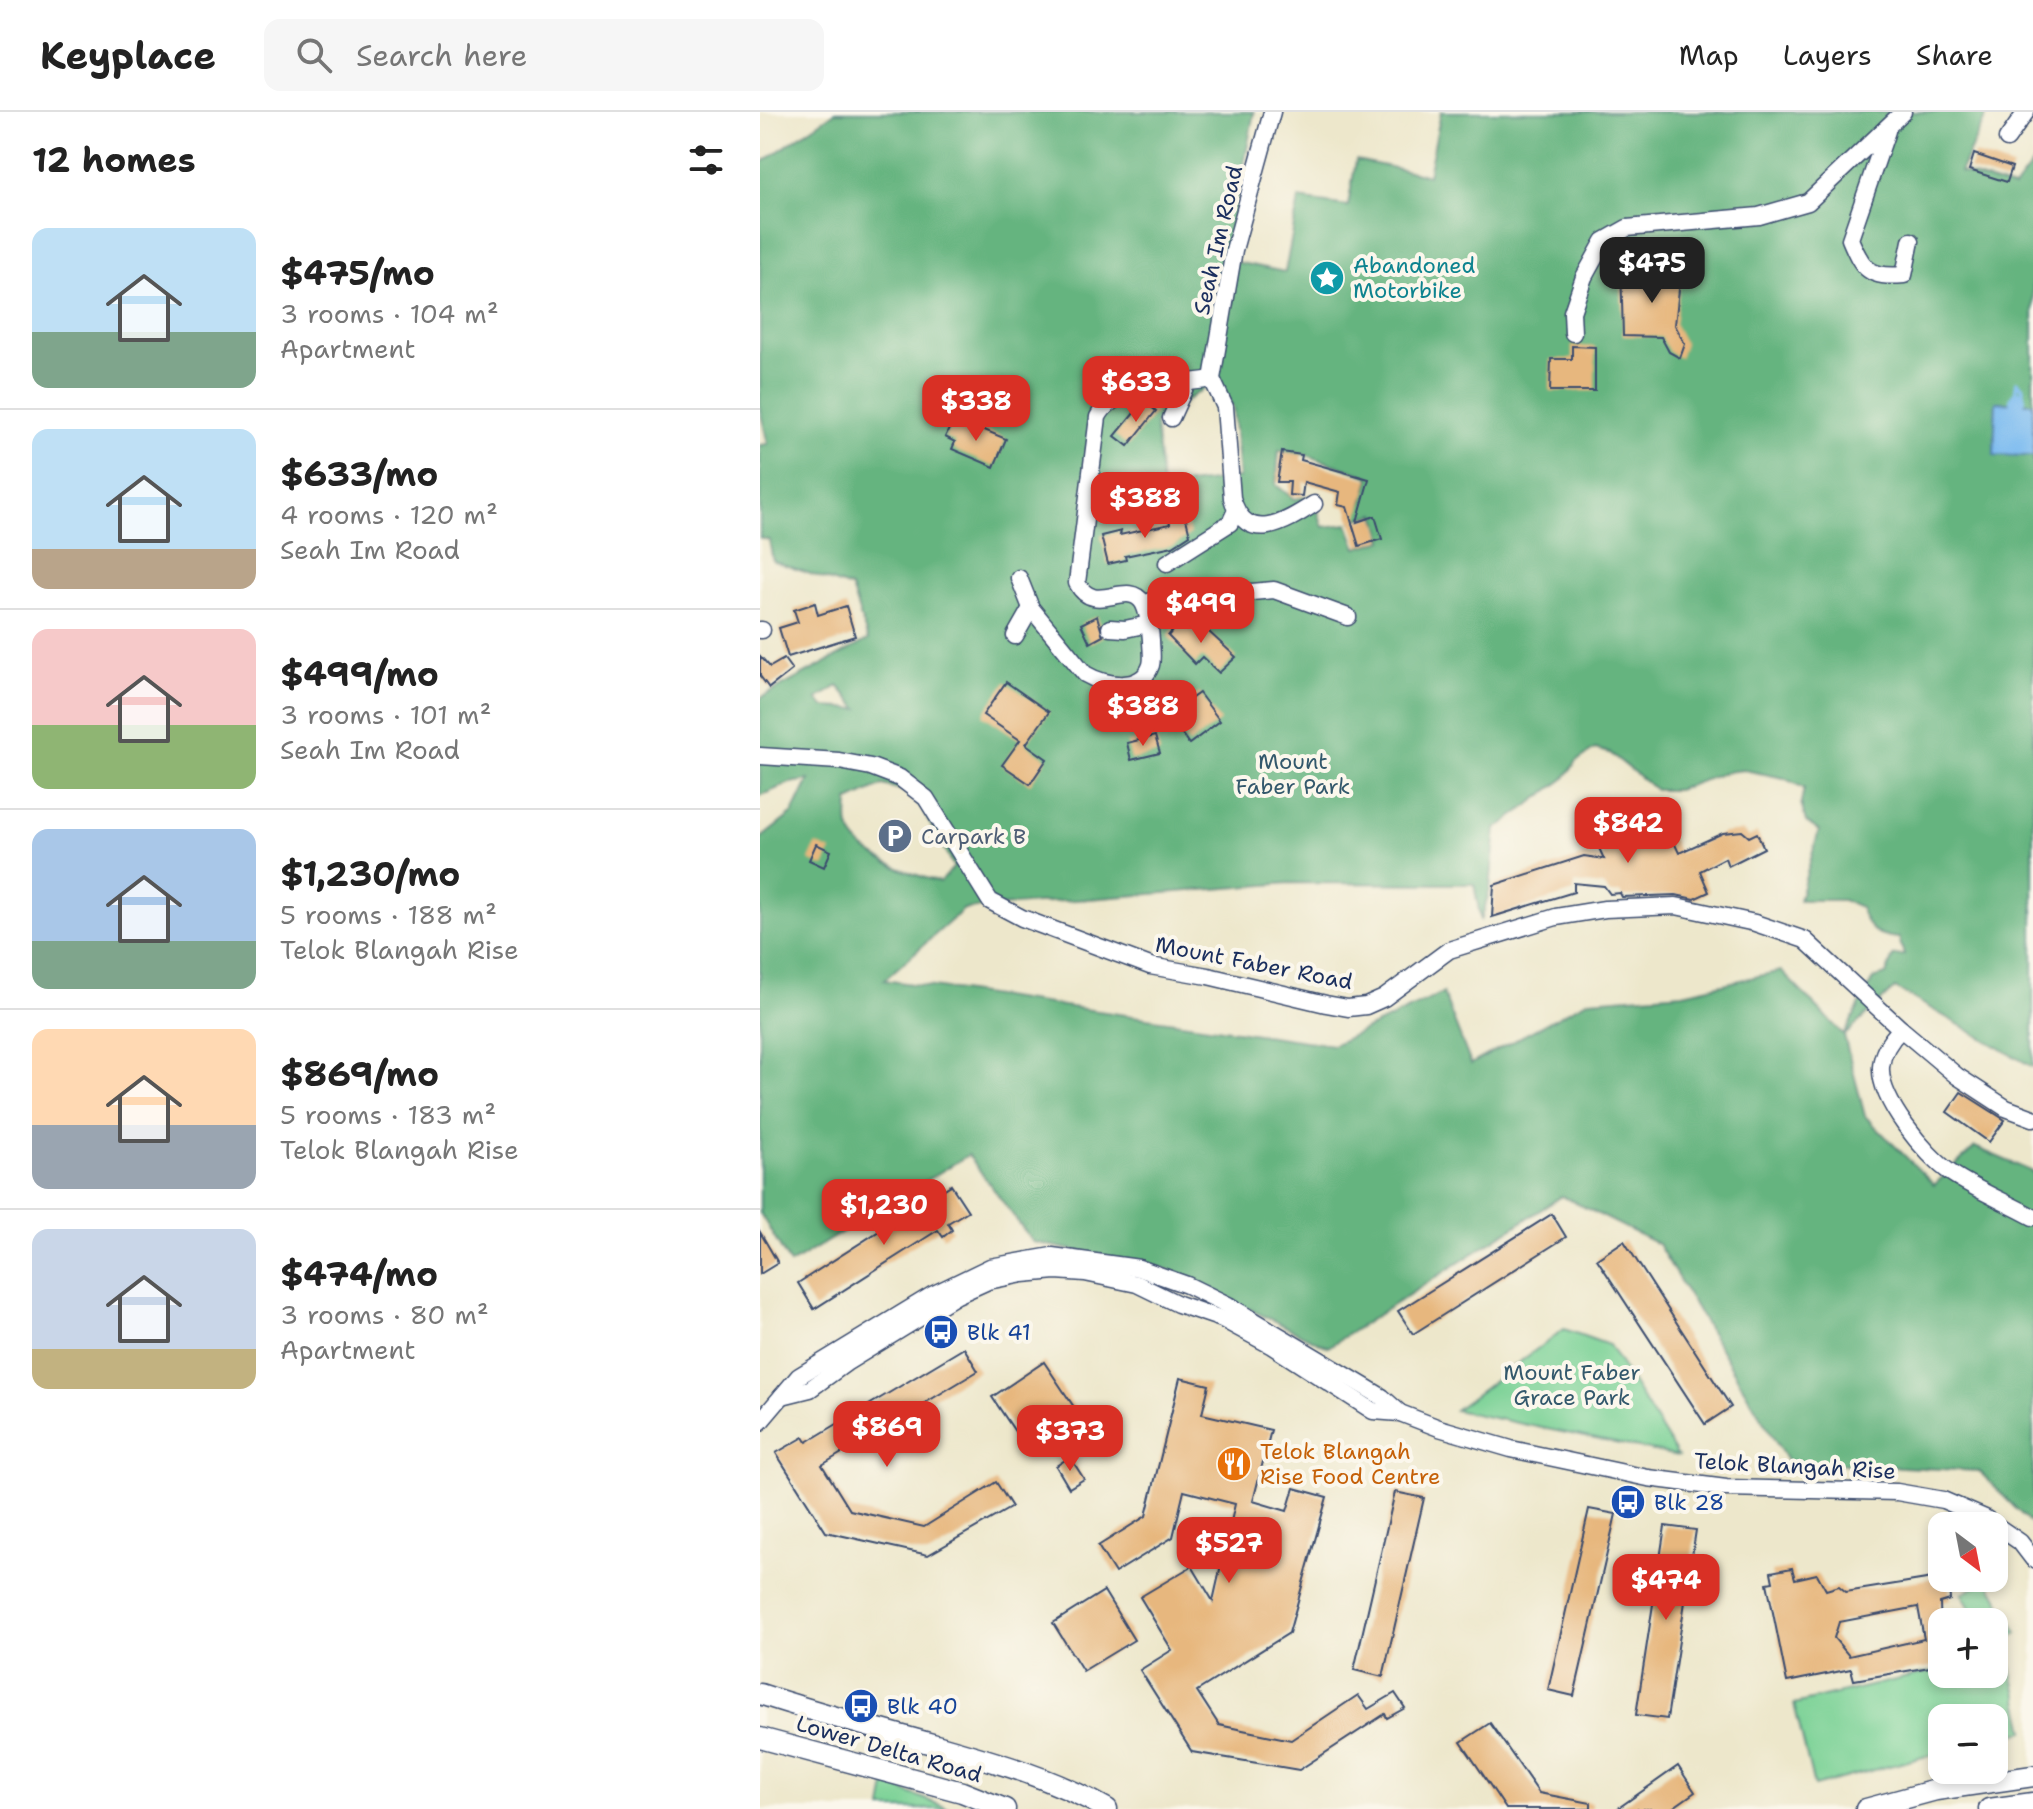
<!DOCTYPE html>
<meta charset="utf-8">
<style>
:root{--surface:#fff;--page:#f6f6f6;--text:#222;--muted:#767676;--line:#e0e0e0;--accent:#d93025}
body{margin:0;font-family:"Shantell Sans",sans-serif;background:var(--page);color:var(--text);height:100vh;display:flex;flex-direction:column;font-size:30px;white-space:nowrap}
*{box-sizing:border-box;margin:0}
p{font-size:26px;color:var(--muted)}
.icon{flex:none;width:44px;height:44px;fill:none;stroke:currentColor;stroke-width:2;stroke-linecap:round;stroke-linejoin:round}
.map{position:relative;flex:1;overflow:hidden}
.drawer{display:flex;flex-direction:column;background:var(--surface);width:760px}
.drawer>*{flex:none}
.needle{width:52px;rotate:148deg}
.controls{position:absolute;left:1168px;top:1400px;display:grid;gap:16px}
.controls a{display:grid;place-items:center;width:80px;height:80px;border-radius:16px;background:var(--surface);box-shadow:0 4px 12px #0003;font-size:40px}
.price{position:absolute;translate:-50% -68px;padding:0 18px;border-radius:16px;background:var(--accent);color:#fff;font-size:26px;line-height:52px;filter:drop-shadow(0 2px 4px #0008)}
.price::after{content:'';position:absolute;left:50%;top:48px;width:24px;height:18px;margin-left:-12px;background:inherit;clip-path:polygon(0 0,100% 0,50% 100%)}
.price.current{background:#222;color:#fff}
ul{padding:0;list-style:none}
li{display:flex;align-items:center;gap:24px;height:200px;padding:0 32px}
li+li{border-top:2px solid var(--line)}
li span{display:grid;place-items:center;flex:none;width:224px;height:160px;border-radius:16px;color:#555}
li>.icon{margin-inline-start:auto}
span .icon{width:96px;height:96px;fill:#fffc;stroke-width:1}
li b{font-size:34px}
h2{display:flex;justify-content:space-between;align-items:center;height:96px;padding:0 32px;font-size:34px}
header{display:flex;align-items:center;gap:48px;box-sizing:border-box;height:112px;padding:0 40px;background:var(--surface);border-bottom:2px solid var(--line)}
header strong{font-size:38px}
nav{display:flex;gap:44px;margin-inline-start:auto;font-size:28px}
.search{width:560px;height:72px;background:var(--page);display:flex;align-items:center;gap:20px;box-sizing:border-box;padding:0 28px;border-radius:16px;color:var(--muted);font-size:30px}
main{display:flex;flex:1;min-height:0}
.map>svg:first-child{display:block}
</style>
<header>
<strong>Keyplace</strong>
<div class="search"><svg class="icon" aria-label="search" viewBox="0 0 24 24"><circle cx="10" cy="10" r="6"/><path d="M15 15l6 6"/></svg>Search here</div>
<nav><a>Map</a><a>Layers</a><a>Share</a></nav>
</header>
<main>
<section class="drawer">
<h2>12 homes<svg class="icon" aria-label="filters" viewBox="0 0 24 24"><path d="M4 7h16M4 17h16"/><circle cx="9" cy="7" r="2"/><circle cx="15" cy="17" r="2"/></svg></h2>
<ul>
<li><span style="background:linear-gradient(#bfe0f5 65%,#7fa58c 0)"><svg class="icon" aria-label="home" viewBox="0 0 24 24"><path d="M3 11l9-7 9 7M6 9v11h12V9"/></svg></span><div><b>$475/mo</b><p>3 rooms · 104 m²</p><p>Apartment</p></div></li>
<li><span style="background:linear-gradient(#bfe0f5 75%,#b9a48a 0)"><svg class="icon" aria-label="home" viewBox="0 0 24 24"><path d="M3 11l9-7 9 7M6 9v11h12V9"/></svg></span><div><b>$633/mo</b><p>4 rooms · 120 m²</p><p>Seah Im Road</p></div></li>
<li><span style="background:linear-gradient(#f6c9c9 60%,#8fb573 0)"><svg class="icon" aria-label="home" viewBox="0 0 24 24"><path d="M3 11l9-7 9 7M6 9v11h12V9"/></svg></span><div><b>$499/mo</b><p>3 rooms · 101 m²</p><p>Seah Im Road</p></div></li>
<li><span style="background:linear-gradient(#a9c7e8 70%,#7fa58c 0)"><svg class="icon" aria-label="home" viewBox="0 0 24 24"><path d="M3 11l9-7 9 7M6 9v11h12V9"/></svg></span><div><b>$1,230/mo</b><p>5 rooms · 188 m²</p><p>Telok Blangah Rise</p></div></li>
<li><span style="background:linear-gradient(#ffd9b3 60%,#9aa5b1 0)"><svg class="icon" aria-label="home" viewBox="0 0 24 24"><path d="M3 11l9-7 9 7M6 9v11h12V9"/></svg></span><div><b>$869/mo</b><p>5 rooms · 183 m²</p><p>Telok Blangah Rise</p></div></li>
<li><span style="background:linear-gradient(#c9d6e8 75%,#c2b280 0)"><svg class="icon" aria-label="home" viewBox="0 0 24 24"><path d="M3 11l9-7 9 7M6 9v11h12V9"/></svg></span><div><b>$474/mo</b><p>3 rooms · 80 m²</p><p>Apartment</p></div></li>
</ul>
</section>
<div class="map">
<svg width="1273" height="1697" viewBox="0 0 1273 1697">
<rect width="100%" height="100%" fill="#fbf7ec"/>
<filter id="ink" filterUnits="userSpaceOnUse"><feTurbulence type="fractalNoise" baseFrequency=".0125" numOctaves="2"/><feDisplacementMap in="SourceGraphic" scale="16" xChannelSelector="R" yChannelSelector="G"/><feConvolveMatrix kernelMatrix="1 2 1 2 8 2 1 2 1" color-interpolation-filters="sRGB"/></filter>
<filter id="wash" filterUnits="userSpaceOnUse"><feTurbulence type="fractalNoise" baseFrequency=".006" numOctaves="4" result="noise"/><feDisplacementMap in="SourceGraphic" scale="32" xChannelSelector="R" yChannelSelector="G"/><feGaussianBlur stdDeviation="1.8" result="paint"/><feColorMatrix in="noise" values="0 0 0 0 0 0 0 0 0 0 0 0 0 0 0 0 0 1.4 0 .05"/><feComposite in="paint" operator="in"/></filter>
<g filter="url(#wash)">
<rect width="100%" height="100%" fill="#ede7cb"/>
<g fill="#7cd296" stroke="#4c807a" stroke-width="2">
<polygon points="804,1217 849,1233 918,1344 695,1298"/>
<polygon points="1228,1468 1258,1521 1234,1534 1234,1510 1218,1510 1202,1482"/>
<polygon points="1248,1542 1265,1619 1234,1627 1234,1606 1182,1606 1182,1640 1054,1674 1034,1592 1182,1557 1182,1562 1234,1562 1234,1545"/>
<polygon points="126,1672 190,1697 122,1697"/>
</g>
<path fill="#65b47f" stroke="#40726e" stroke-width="2" fill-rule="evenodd" d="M75 0H494L466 148 525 160 539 87 588 94 596 48 668 63 681 0H1228L1200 60 1254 76 1273 51V291L1236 290 1234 342 1273 344V955L1135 876 1084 924 1105 1004 1174 1073 1215 1035 1273 1060V1414L1219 1359 1027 1349 898 1132 802 1084 568 1235 409 1158 273 1130 208 1043 30 1152 0 1101V727L33 701 49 668 30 671 0 684V586L108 528 91 476 13 449 9 428 0 426V333L8 332 0 298V52ZM457 267 473 296 479 366 402 375 395 311ZM519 338 544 342 610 365 604 387 592 409 616 402 624 428 597 436 588 412 563 415 553 384 534 387 516 373ZM78 574 99 597 64 595 57 587ZM835 637 850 641 896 678H917L966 660 984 658 1024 666 1044 676 1041 691 1046 710 1059 719 1039 788H1083L1100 795C1108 818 1114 824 1139 826L1144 843 1133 844 1126 863 1113 867 1084 923 1021 859 923 881 829 888 711 952 683 881 573 933 124 868 204 797 530 771 714 772 721 809 730 776 736 717 804 667 817 649ZM123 673 153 681 194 755 180 770C153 763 97 744 89 715 87 708 89 697 89 689Z"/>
<polygon fill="#7bbbf0" stroke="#4b75a7" stroke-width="2" points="1236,290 1273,291 1273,344 1234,343"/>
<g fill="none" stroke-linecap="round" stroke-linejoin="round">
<polygon stroke="#7bbbf0" stroke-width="4" points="1257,270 1263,276 1262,286 1255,286"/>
<polyline stroke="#7bbbf0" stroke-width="16" points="1257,288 1258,286"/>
</g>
<g id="blocks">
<g fill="#e7b77e" fill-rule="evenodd">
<polygon points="1214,42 1252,55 1247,70 1209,58"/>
<polygon points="861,154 921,160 915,213 925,232 920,246 909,240 901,225 863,224"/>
<polygon points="812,234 835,235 835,279 790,279 791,247 812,247"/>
<polygon points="384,289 396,299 368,334 355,324"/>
<polygon points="203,309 246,327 234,355 192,337 195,330 185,325 191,313 200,316"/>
<polygon points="522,340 542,343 541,348 609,367 597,410 615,404 622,427 599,434 587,395 578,393 580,380 544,370 542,384 529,383 530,370 517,370"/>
<polygon points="425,403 430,423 413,434 365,444 366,448 348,452 341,424 361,419 360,423 410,412 409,407"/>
<polygon points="55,491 58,503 86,494 95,524 28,545 19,516 38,510 34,498"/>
<polygon points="337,504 343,524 330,531 321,512"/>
<polygon points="434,506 476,545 459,561 442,545 435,552 408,524 421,508 427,513"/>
<polygon points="0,544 10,555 24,547 32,558 9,576 0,564"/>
<polygon points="246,570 289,600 266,632 287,647 270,672 242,653 260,628 223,603"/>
<polygon points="439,581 460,609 429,632 408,603"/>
<polygon points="395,624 400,641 371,648 367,631"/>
<polygon points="867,693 882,724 906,713 919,741 963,721 982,719 989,725 997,721 1004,736 968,754 965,746 940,759 949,780 934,787 916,783 862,785 860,781 850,782 844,774 814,771 814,780 732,805 734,773 824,744 844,747 828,712"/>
<polygon points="56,732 71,739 64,755 49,748"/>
<polygon points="1201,980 1245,1008 1229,1030 1187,1000"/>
<polygon points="191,1073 208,1099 188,1111 192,1118 183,1125 178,1118 54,1197 38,1171"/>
<polygon points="792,1102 806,1125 653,1222 638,1199"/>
<polygon points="0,1120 18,1151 0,1162"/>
<polygon points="864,1129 971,1295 945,1312 837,1147"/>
<polygon points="204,1236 218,1259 62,1353 90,1398 164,1415 236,1370 252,1395 168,1443 66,1420 16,1341 44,1325 47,1330"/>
<polygon points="284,1250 314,1295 262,1330 232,1285"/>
<polygon points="420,1266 449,1273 442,1302 511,1318 493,1389 527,1399 534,1376 567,1385 529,1521 437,1579 459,1613 531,1628 598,1583 608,1597 635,1581 645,1596 627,1606 625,1602 539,1658 432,1640 380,1558 412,1538 380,1485 432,1454 453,1489 475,1392 424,1379 413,1425 355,1461 338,1434 386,1404"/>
<polygon points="310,1345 324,1367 309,1376 296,1354"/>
<polygon points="635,1380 664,1386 623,1565 594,1558"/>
<polygon points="829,1397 856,1402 814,1584 788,1578"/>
<polygon points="905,1414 936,1418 907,1607 876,1603"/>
<path d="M1032 1456 1035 1467 1057 1462 1066 1478 1079 1474 1086 1480 1179 1465 1180 1474H1189L1190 1488 1180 1491 1182 1553 1094 1568 1091 1557 1027 1570 1007 1471 1013 1470 1011 1460ZM1158 1495 1164 1527 1089 1544 1074 1526 1079 1510Z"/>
<polygon points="344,1479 374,1528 323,1559 293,1511"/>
<polygon points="730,1611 779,1681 831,1691 831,1697 746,1697 701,1630"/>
<polygon points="918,1654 935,1680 911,1697 857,1697"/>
</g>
</g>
</g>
<g filter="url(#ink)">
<use href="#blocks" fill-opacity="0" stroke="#3a4b6e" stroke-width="2"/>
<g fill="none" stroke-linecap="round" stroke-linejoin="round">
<g stroke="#3a4b6e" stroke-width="19">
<g id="minor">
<path d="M512 0 474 138 452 267 465 295 472 386C486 435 526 410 554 392"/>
<path d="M1127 19 1090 127C1103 158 1109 166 1144 163L1151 129"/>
<polyline points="1247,27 1266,0"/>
<polyline points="813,221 812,200 824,165 844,129 867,116 999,104 1048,90 1143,0"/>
<polyline points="411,306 427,271"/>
<polyline points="407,451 470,411 476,398"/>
<path d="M259 466 271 496 325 562C344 573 382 581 391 553 393 546 391 536 391 528 390 516 389 502 383 491 367 466 335 505 317 471L338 305C354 272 418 273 452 267"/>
<polyline points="384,492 392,489 514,478 588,505"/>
<polyline points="350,516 365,517 389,512"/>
<polyline points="0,518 2,518"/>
<polyline points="255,524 271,496"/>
<polyline points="0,644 79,649 111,655 140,666 166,686 230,789 262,806 390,854 448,864 566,892 588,896 606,894 624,886 689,838 796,805 845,797 916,794 995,811 1045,828 1141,917 1197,964 1246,996 1273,1006"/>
<path d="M1141 917C1131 927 1122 940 1121 955 1119 988 1165 1043 1191 1061 1216 1078 1246 1090 1273 1105"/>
<polyline points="22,1284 50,1277 86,1251 197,1183 228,1169 263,1162 296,1159 325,1161 377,1172 418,1192 462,1207 512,1234 613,1299 640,1301 679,1316 751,1337 888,1366 966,1376 1137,1380 1183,1388 1225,1406 1260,1430 1273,1447"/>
<polyline points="0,1310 39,1264 172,1183 230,1155 292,1144 379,1156 427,1173 468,1193 622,1285 640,1301"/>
</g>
</g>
<g stroke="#3a4b6e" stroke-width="23">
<g id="major">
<path d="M0 1582C58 1601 117 1617 176 1633 236 1650 293 1666 347 1697"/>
<polyline points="0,1626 202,1680 245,1697"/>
<polyline points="1106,1697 1176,1678 1273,1664"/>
<polyline points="1229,1697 1273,1691"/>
</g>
</g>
<use href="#minor" stroke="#fff" stroke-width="16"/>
<use href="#major" stroke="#fff" stroke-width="20"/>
</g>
</g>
<defs>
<g id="sight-disc" transform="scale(1.8)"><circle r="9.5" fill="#0f9aa8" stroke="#fbf7ec"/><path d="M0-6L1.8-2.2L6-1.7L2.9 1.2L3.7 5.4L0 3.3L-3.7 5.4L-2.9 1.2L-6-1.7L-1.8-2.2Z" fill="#fff"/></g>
<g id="parking-disc" transform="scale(1.8)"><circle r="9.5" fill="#5c6f8a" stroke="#fbf7ec"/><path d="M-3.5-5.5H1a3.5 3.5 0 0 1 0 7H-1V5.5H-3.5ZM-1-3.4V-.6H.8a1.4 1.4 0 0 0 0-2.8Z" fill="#fff"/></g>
<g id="bus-disc" transform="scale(1.8)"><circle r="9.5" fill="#1a4fb4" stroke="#fbf7ec"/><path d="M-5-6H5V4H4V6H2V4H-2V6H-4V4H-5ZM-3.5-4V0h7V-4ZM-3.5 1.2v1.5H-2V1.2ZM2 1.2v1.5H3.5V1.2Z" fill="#fff"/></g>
<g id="restaurant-disc" transform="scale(1.8)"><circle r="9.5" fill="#e8710a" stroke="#fbf7ec"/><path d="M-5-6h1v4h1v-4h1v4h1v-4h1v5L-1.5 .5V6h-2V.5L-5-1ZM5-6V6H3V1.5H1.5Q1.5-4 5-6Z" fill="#fff"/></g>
</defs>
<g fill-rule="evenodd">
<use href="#sight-disc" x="567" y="166"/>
<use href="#parking-disc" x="135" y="724"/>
<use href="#bus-disc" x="181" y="1220"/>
<use href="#restaurant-disc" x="474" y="1352"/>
<use href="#bus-disc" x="868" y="1390"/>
<use href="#bus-disc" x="101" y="1594"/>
</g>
<g text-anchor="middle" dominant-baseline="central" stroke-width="8" stroke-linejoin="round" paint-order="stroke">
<g font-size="22" fill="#1b2f5e" stroke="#fbf7ec">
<text transform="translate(458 128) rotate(-77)">Seah Im Road</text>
<text transform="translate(494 851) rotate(11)">Mount Faber Road</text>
<text transform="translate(1035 1354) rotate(3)">Telok Blangah Rise</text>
<text transform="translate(129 1637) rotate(16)">Lower Delta Road</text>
</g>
<g font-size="22" fill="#0d838f" stroke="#fbf7ec" text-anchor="start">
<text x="593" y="153">Abandoned<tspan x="593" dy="25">Motorbike</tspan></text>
</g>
<g font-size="22" fill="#33586c" stroke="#fbf7ec">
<text x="533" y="649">Mount<tspan x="533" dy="25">Faber Park</tspan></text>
<text x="812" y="1260">Mount Faber<tspan x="812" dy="25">Grace Park</tspan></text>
</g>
<g font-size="22" fill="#4e5e75" stroke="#fbf7ec" text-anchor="start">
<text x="161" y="724">Carpark B</text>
</g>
<g font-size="22" fill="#164399" stroke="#fbf7ec" text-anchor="start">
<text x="207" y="1220">Blk 41</text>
<text x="894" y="1390">Blk 28</text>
<text x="127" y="1594">Blk 40</text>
</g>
<g font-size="22" fill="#c56008" stroke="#fbf7ec" text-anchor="start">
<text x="500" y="1339">Telok Blangah<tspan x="500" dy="25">Rise Food Centre</tspan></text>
</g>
</g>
</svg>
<div class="controls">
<a><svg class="needle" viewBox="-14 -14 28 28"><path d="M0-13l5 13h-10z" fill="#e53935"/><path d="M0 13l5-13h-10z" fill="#767676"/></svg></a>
<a>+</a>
<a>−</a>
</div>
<b class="price current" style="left:892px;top:193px">$475</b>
<b class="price" style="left:376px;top:312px">$633</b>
<b class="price" style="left:216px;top:331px">$338</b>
<b class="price" style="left:385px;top:428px">$388</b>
<b class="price" style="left:441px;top:533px">$499</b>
<b class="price" style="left:383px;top:636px">$388</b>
<b class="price" style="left:868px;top:753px">$842</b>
<b class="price" style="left:124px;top:1135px">$1,230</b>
<b class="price" style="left:127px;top:1357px">$869</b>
<b class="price" style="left:310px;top:1361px">$373</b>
<b class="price" style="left:469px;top:1473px">$527</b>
<b class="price" style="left:906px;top:1510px">$474</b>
</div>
</main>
